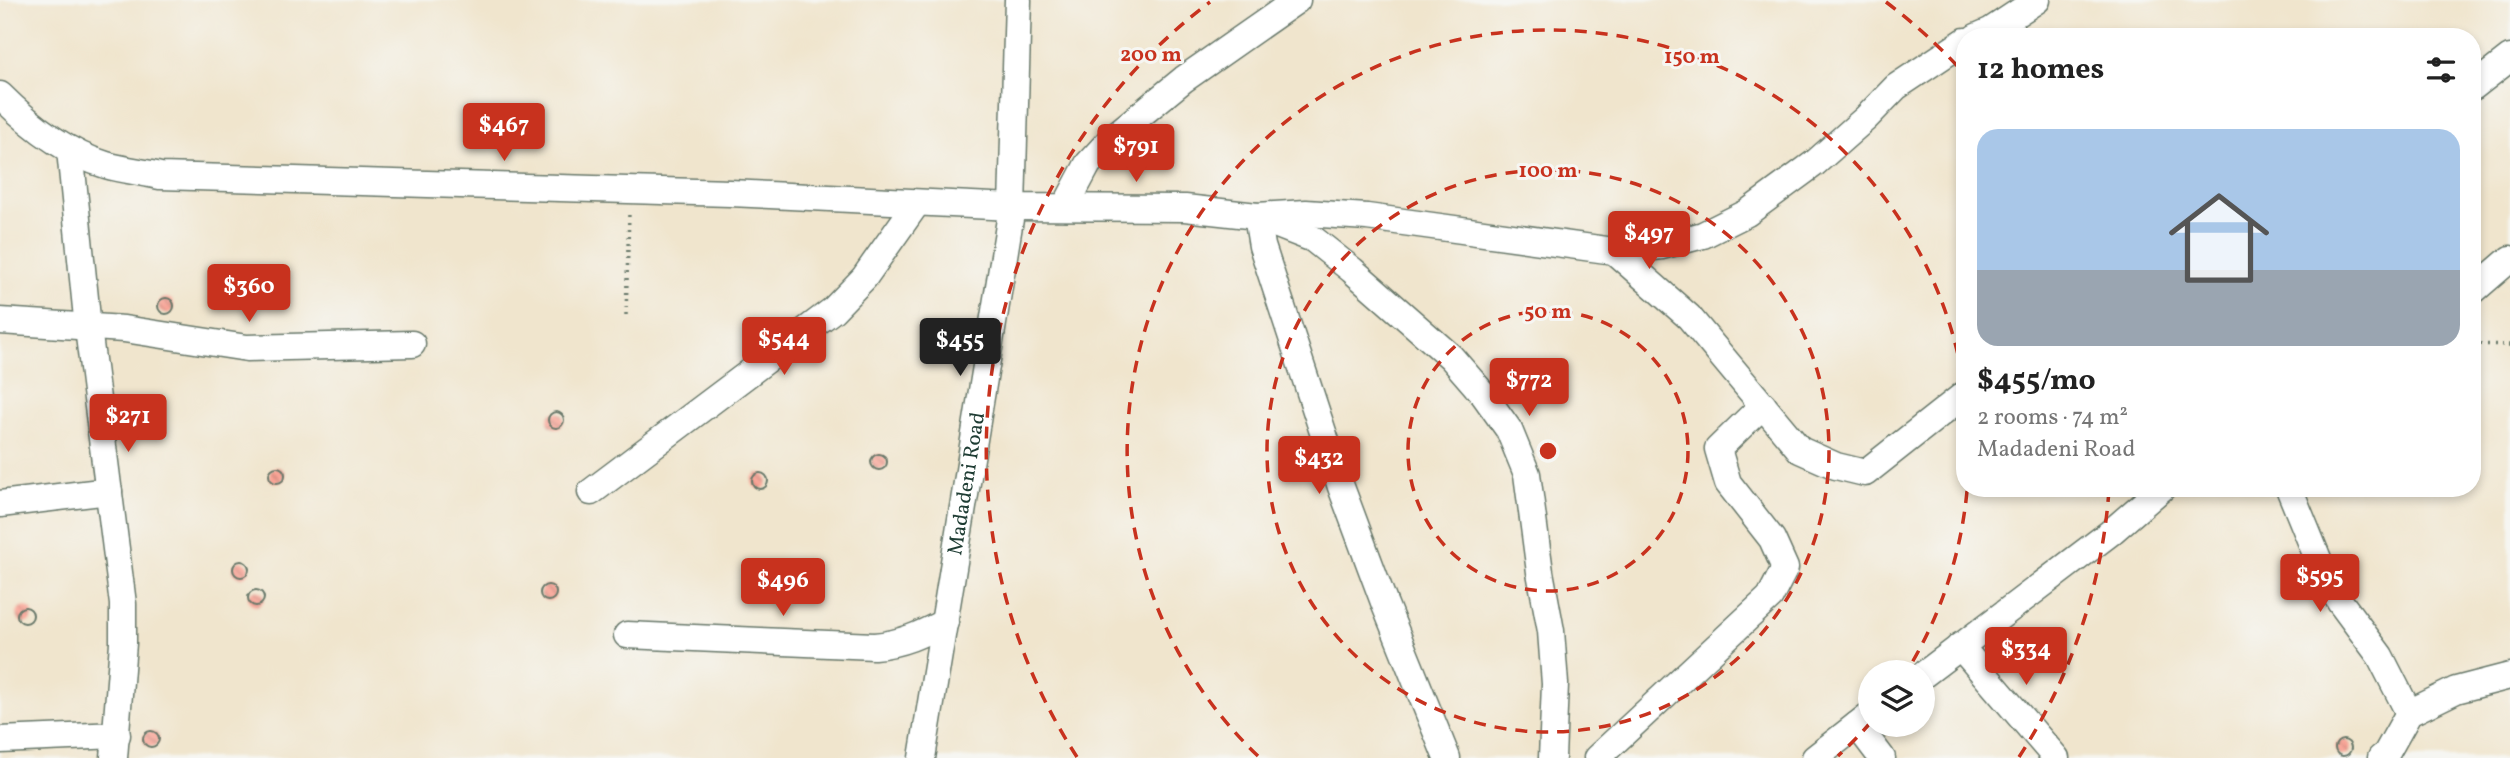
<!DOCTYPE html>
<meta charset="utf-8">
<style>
:root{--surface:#fff;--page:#f6f6f6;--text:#222;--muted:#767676;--accent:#c8321e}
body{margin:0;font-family:Vollkorn,serif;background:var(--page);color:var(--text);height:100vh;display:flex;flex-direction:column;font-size:26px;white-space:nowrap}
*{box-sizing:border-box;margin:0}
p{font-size:23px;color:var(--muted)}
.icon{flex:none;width:38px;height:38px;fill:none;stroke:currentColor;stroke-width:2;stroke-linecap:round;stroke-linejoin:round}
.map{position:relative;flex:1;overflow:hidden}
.sheet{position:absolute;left:1956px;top:28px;width:525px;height:469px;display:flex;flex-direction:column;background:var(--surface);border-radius:28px;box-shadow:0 4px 10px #0003}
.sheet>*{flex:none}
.controls{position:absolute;left:1858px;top:660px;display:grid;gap:14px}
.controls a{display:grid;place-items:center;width:77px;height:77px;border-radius:50%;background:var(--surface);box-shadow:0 4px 10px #0003;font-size:35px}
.price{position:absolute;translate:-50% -60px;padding:0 16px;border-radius:7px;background:var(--accent);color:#fff;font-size:23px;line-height:46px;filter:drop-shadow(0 2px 4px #0008)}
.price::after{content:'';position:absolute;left:50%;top:42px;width:21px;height:16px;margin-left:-10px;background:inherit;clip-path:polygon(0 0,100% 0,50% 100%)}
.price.current{background:#222;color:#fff}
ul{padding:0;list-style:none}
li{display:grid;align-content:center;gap:14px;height:371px;padding:0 21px}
li span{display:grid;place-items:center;height:217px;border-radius:21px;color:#555}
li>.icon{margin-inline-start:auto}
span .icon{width:126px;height:126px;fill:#fffc;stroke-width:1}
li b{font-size:30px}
h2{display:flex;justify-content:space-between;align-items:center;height:84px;padding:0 21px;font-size:30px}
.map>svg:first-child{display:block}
</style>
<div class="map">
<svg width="2510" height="758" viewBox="0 0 2510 758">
<defs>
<pattern id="building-back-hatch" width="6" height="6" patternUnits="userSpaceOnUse" patternTransform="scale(1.75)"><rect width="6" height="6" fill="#faa092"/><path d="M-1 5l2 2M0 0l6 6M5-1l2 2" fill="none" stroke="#ca8478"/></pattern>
</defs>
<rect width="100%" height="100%" fill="#f6f6f2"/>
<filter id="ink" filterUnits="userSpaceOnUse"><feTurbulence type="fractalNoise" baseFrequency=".0143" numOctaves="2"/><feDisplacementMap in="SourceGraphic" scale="14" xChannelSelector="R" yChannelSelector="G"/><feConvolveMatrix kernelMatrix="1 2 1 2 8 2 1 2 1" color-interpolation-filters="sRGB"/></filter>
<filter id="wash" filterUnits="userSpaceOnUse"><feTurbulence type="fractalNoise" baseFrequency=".00686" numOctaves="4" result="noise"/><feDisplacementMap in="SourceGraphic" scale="28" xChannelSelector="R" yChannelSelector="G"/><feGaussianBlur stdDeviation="1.57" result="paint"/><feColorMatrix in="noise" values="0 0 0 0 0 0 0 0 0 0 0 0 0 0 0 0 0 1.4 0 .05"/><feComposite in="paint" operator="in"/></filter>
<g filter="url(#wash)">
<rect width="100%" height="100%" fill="#f0e5cd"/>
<g id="blocks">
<g fill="url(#building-back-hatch)">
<circle cx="166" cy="306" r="8"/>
<circle cx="556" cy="420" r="8"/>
<circle cx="879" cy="462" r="8"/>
<circle cx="277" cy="475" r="8"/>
<circle cx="760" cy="481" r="8"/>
<circle cx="241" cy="569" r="8"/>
<circle cx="548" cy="593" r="8"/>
<circle cx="256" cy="598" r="8"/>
<circle cx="25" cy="615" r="8"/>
<circle cx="151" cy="739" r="8"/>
<circle cx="2343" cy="748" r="8"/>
</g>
</g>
</g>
<g filter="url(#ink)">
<use href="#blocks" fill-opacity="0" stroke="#68786a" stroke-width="2"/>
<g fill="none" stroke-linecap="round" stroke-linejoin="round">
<g stroke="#68786a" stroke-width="29">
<g id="minor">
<polyline points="1976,37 1990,31 2037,0"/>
<polyline points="2473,87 2510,58"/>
<path d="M0 95C29 124 66 153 106 165 123 170 142 172 160 176L730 193 1012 207 1185 208 1257 216 1306 213 1367 217 1614 251 1636 249 1662 246 1703 235 1747 213 1815 163 1866 118 1896 87 1965 41"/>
<polyline points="70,150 88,328 123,604 123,643 114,758"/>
<polyline points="1065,207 1088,164 1112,138 1184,79 1297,0"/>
<polyline points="1257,216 1262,246 1341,487 1385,605 1447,758"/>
<polyline points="1262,219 1313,239 1352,270 1451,357 1484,395 1509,430 1527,474 1540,572 1551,631 1555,684 1552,758"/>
<polyline points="1614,251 1689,317 1800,450 1836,466 1865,473 1965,394"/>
<polyline points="2473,291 2510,259"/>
<polyline points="0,321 124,329 247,348 412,344"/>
<polyline points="2289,488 2325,576 2340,602 2380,656 2409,713"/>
<polyline points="591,492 833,310 864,278 917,203"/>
<polyline points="0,504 109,491"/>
<path d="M627 635 874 646C901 644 922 634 945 622"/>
<polyline points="1960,646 2056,758"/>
<polyline points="1923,675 2110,533 2162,488"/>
<polyline points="1857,725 1882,758"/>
<polyline points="0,740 117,735"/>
<path id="s1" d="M922 758 1012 207 1018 0"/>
<polyline points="1597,758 1770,597 1785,568 1772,539 1728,483 1718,449 1763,405"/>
<polyline points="1815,758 1871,714"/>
<polyline points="2381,758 2386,754 2409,713 2456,690 2510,676"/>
</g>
</g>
<g stroke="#68786a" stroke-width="3.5" stroke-dasharray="2 5" stroke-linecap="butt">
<polyline points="626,315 629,213"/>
<polyline points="2473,344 2510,345"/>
</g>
<use href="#minor" stroke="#fff" stroke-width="26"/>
</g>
</g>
<g fill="none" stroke="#c8321e" stroke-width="3.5" stroke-dasharray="12 9">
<circle cx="1548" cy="451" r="140"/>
<circle cx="1548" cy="451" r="281"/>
<path d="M1967 491A421 421 0 0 1 1907 671M1871 722A421 421 0 0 1 1838 756M1258 756A421 421 0 1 1 1965 392"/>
<path d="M2109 490A562 562 0 0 1 2019 757M1077 757A562 562 0 0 1 1210 2M1886 2A562 562 0 0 1 1962 71"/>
</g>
<g text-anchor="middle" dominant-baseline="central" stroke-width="6" stroke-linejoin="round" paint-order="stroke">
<g font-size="21" fill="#1f3d34" stroke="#f6f6f2">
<text stroke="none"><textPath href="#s1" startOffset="278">Madadeni Road</textPath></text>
</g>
</g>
<circle cx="1548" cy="451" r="10" fill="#c8321e" stroke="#f6f6f2" stroke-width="3.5"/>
<g font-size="21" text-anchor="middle" font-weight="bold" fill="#c8321e" stroke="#f6f6f2" stroke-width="6" stroke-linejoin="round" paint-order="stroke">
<text x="1151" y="61">200 m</text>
<text x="1692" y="63">150 m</text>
<text x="1548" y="177">100 m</text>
<text x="1548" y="318">50 m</text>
</g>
</svg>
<div class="controls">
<a><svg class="icon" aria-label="layers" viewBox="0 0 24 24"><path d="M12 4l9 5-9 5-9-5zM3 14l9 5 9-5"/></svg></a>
</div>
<b class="price" style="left:504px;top:163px">$467</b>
<b class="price" style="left:1136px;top:184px">$791</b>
<b class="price" style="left:1649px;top:271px">$497</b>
<b class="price" style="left:249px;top:324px">$360</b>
<b class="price" style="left:784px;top:377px">$544</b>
<b class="price current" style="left:960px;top:378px">$455</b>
<b class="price" style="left:1529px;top:418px">$772</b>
<b class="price" style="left:128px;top:454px">$271</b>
<b class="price" style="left:1319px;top:496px">$432</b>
<b class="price" style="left:2320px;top:614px">$595</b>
<b class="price" style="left:783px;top:618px">$496</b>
<b class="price" style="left:2026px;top:687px">$334</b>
<section class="sheet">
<h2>12 homes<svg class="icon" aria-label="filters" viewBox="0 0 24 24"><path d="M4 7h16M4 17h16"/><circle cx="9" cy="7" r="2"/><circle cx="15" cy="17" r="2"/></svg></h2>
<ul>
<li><span style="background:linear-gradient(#a9c7e8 65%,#9aa5b1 0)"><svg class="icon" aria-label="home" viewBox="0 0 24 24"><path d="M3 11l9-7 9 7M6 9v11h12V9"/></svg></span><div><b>$455/mo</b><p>2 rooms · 74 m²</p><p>Madadeni Road</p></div></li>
</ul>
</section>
</div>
